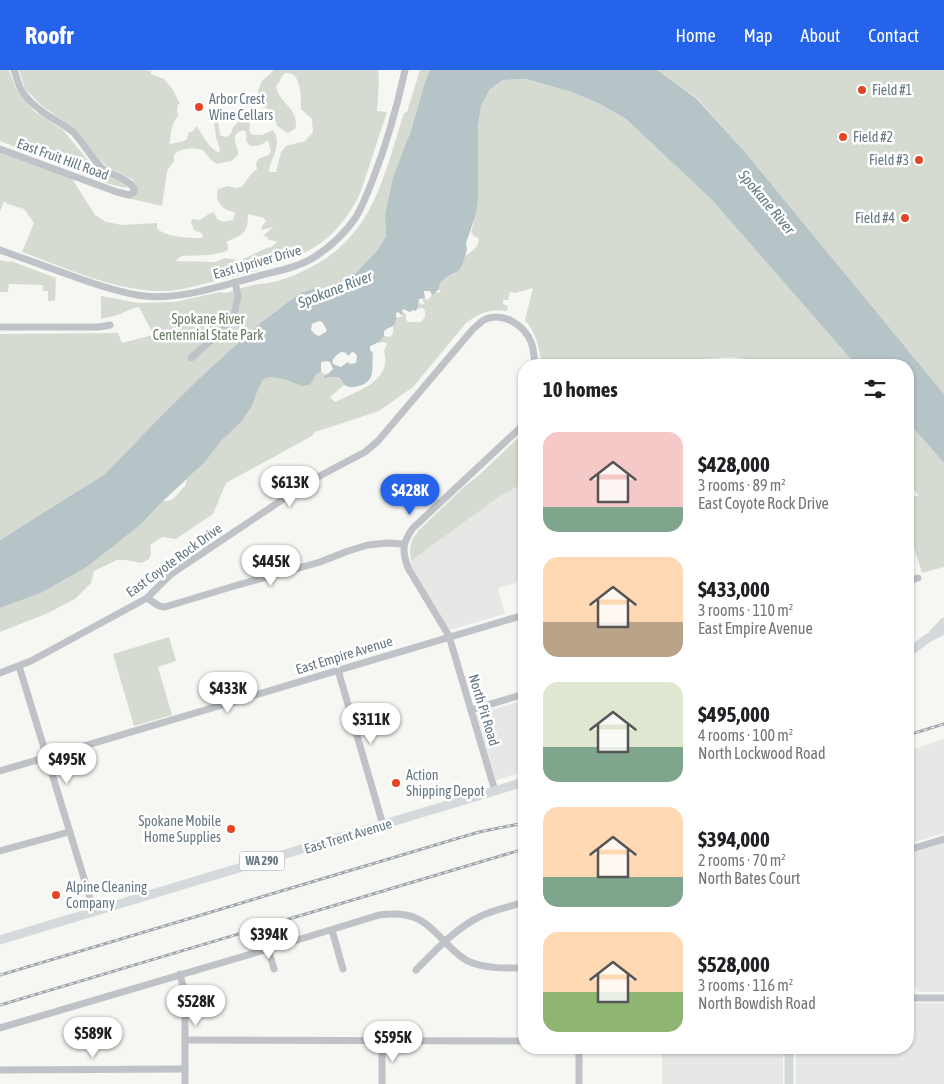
<!DOCTYPE html>
<meta charset="utf-8">
<style>
:root{--surface:#fff;--page:#f2f2f2;--text:#202124;--muted:#757577;--accent:#2563eb}
body{margin:0;font-family:"Asap Condensed",sans-serif;background:var(--page);color:var(--text);height:100vh;display:flex;flex-direction:column;font-size:19px;white-space:nowrap}
*{box-sizing:border-box;margin:0}
p{font-size:16px;color:var(--muted)}
.icon{flex:none;width:28px;height:28px;fill:none;stroke:currentColor;stroke-width:2;stroke-linecap:round;stroke-linejoin:round}
.map{position:relative;flex:1;overflow:hidden}
.drawer{position:absolute;left:518px;top:289px;width:396px;height:695px;display:flex;flex-direction:column;background:var(--surface);border-radius:20px;box-shadow:0 1px 4px #0004}
.drawer>*{flex:none}
.price{position:absolute;translate:-50% -42px;padding:0 11px;border-radius:18px;background:#fff;color:#222;font-size:16px;line-height:32px;filter:drop-shadow(0 1px 2px #0008)}
.price::after{content:'';position:absolute;left:50%;top:30px;width:15px;height:11px;margin-left:-8px;background:inherit;clip-path:polygon(0 0,100% 0,50% 100%)}
.price.active{background:var(--accent);color:#fff}
ul{padding:0;list-style:none}
li{display:flex;align-items:center;gap:15px;height:125px;padding:0 25px}
li span{display:grid;place-items:center;flex:none;width:140px;height:100px;border-radius:15px;color:#555}
li>.icon{margin-inline-start:auto}
span .icon{width:60px;height:60px;fill:#fffc;stroke-width:1}
li b{font-size:21px}
h2{display:flex;justify-content:space-between;align-items:center;height:60px;padding:0 25px;font-size:21px}
header{display:flex;align-items:center;gap:30px;box-sizing:border-box;height:70px;padding:0 25px;background:var(--accent);color:#fff}
header strong{font-size:24px}
nav{display:flex;gap:28px;margin-inline-start:auto;font-size:18px}
.map>svg:first-child{display:block}
</style>
<header>
<strong>Roofr</strong>
<nav><a>Home</a><a>Map</a><a>About</a><a>Contact</a></nav>
</header>
<div class="map">
<svg width="944" height="1014" viewBox="0 0 944 1014">
<rect width="100%" height="100%" fill="#f6f6f2"/>
<g fill="#e7e7e6">
<polygon points="524,413 524,511 498,518 505,544 449,560 409,495 411,491 500,426"/>
<polygon points="522,631 524,636 524,702 496,710 476,644"/>
<polygon points="944,669 944,763 908,774 908,681"/>
<polygon points="944,773 944,922 919,922 915,918 914,915 914,815 909,785 912,782"/>
<polygon points="908,933 944,933 944,1014 796,1014 796,978 908,978"/>
<rect x="662" y="978" width="121" height="36"/>
</g>
<g fill="#d6dbd2" fill-rule="evenodd">
<polygon points="0,0 9,0 16,19 34,41 63,60 90,93 128,116 126,118 109,114 0,71"/>
<path d="M19 0H145L151 1V4L164 9 173 20 180 34 178 35 177 40 178 46C170 55 172 64 169 75 176 72 182 73 187 69L189 62H192L197 56C202 65 209 78 219 83L220 79 216 67 214 52 216 50 218 51 220 65 225 67 230 65 233 58 240 49 247 48 250 55 249 60 252 65H262L273 60C283 76 271 86 269 101L271 102H276L281 82 286 76 305 71 313 62 312 49 301 39C301 30 302 0 285 3 281 6 280 12 276 16 279 31 290 34 294 45 296 48 296 54 296 58L288 63 277 56 273 42 262 36 258 21 262 11 274 0H378L379 13 377 41 387 42 360 124C336 171 308 186 259 199V200C238 206 217 211 195 216 187 218 178 220 169 221 118 223 69 199 22 182L34 153 24 139 8 134 4 131 0 142V81L71 107 95 145 106 152 122 155 157 153V159C170 168 187 168 202 168L203 165 201 163 194 160 191 152 192 149 200 150 209 144 213 142 216 146 217 149C222 152 227 152 233 150L235 142C223 141 214 131 218 119L228 116 236 118 242 117 250 105 257 99 256 94 258 89 269 85 271 81 268 70C262 75 256 78 249 75L246 70C247 65 247 62 243 60 227 66 239 75 238 85L231 91 217 94 211 90 203 80C193 78 182 77 174 85V91L167 101 162 136 123 127H132L137 122V116L132 109 109 98 96 87 75 59 42 36 25 19ZM248 144 264 148 266 151 261 158 262 160 273 157 263 166 267 167 269 170 275 171 277 172 270 178 269 177 243 189 237 190 225 188 216 192 175 191 182 186 209 185 224 182 228 180V174L226 172C243 164 248 164 248 144Z"/>
<path d="M420 0H430L425 12 385 145 386 166 376 182 350 209 332 218 313 219 300 223 259 254 207 301 164 343 105 404 0 470V264L118 263 122 273 157 264 151 260 139 237C130 238 123 244 114 246 110 247 106 247 101 249V226L138 233 175 232 220 222 226 223C237 220 249 215 260 214 271 213 287 209 299 203 373 171 382 111 404 43L407 42Z"/>
<polygon points="657,0 944,0 944,324 744,81 698,29"/>
<path d="M526 9 572 22 600 34 626 49 712 130 856 295H771L752 290 732 287 704 289 682 295H542C539 277 537 265 525 250L533 218 515 223 510 222 508 230H503V234L508 236 507 241C491 238 479 243 466 253L413 317 379 341 315 362 312 366 226 413 213 444 176 469 162 467 150 475 151 484 149 489 142 493 126 490H117L94 501 91 513 75 529 48 543 0 562V538L41 523 87 497 140 455 163 431H168L173 429 185 416 187 409 205 392 222 370 242 351 252 336 257 319 262 311 266 308 271 307 287 310 301 316 313 311 316 304 321 302 327 305 324 306 328 308C336 305 340 307 344 315L330 327 335 332C356 322 393 311 384 281L387 274 384 272 377 273 382 269 384 266 390 267C393 264 394 262 393 257L396 253V248L403 246 402 242 406 244V249L408 252H421L425 247V241L423 238H418L419 233 423 235 424 233 422 229 425 228 427 230C431 229 431 223 436 222 437 222 439 223 440 222L441 220H438L441 212 447 207 454 204 462 196 465 186 471 182 477 176 479 171 478 168 474 166 471 162 476 144 478 57 481 36 490 19 503 10Z"/>
<polygon points="0,190 9,192 11,191 56,208 55,231 48,231 48,221 43,221 43,215 9,214 8,222 0,222"/>
<polygon points="908,352 944,393 944,497 922,503 908,459 908,429 919,425 908,414"/>
<polygon points="524,362 524,413 500,426 411,491 410,479 412,470 419,460 465,416 478,406"/>
<polygon points="169,567 176,591 158,597 172,645 134,656 113,584"/>
</g>
<path fill="#b6c4c7" fill-rule="evenodd" d="M430 0H657L697 29 744 81 944 324V393L908 352V295H856L712 130 626 49 600 34 572 22 526 9 503 10 490 19 481 36 478 57V127L476 144 466 173 467 180 462 196 458 201 447 207 441 212 438 220 432 225 430 221H424L425 228 419 229 418 238 415 241 413 240 410 242 403 239 402 241 403 246 398 242 396 243C398 262 388 254 384 262 384 264 384 265 384 266 381 272 375 274 370 276V280L373 283C371 298 377 310 359 316 355 317 351 318 347 316 343 315 344 314 342 311 337 304 331 308 324 308V306L329 303 333 299 330 292 327 291 321 292V302L316 304 313 311 309 315 301 316 287 310 271 307 266 308 262 311 258 319 252 336 242 351 222 370 205 392 163 431 140 455 87 497 41 523 0 538V470L105 404 164 343 207 301 259 254 300 223 313 219 332 218 350 209 376 182 386 166 385 145 393 108 410 63 425 12ZM319 251 322 252 327 260 326 262 319 266 316 265 311 260 312 254ZM341 282 346 283 348 286 352 282 355 283 357 286 356 293 350 294 348 292 341 297 333 294C331 288 337 285 341 282Z"/>
<g fill="none" stroke-linecap="round" stroke-linejoin="round">
<g stroke="#bfc3c7" stroke-width="7">
<path d="M0 79 117 122 129 125 134 122V118C128 109 112 105 102 98 91 88 84 73 73 62 65 55 56 51 47 45 37 38 23 27 19 15 17 10 16 5 14 0"/>
<path d="M0 180C25 189 50 198 75 207 97 215 120 223 144 226 180 230 220 216 255 207 276 201 298 198 316 186 331 176 346 162 356 147 363 135 368 122 373 109 387 73 397 37 405 0"/>
<polyline points="0,257 99,257 110,255"/>
<polyline points="191,288 215,267 234,245 238,226 235,212"/>
<polyline points="908,511 918,508"/>
<polyline points="147,528 159,536 165,537 231,517 320,492 348,481 368,475 387,473 403,474"/>
<polyline points="19,596 94,841"/>
<polyline points="338,600 383,755"/>
<path d="M0 603 31 591 147 528 169 506 180 498 312 410 365 382 378 371 473 259C477 256 481 251 486 249 504 242 524 255 531 272 534 279 534 288 535 295"/>
<polyline points="471,640 524,624"/>
<polyline points="0,701 524,545"/>
<path d="M495 721 449 566 408 498C402 481 402 473 413 458L519 359 524 352"/>
<polyline points="908,780 944,769"/>
<polyline points="0,781 69,762"/>
<polyline points="908,794 910,812 910,928"/>
<polyline points="332,860 343,899"/>
<polyline points="268,879 274,899"/>
<path d="M416 900C435 881 455 859 479 847 492 840 509 837 524 832"/>
<polyline points="180,904 185,924 185,1014"/>
<polyline points="908,928 944,928"/>
<path d="M0 958 268 879 379 845C415 840 425 851 449 876 455 882 462 889 470 892 487 899 506 898 524 898"/>
<polyline points="185,970 524,971"/>
<polyline points="382,971 382,1014"/>
<polyline points="0,1000 185,999"/>
<polyline points="579,1014 579,978"/>
</g>
<g stroke="#d4d9dc" stroke-width="9">
<polyline points="934,563 944,552"/>
<polyline points="908,583 928,568 944,560"/>
<polyline points="0,870 524,712"/>
<polyline points="789,1014 789,978"/>
</g>
<g stroke="#a0a7ac" stroke-width="3">
<g id="rail">
<polyline points="908,665 944,654"/>
<polyline points="0,905 479,762 524,753"/>
<polyline points="0,935 524,779"/>
</g>
</g>
<use href="#rail" stroke="#fff" stroke-width="1" stroke-dasharray="4" stroke-linecap="butt"/>
</g>
<g fill="#e34625" stroke="#fff" stroke-width="2">
<circle cx="862" cy="20" r="5"/>
<circle cx="199" cy="37" r="5"/>
<circle cx="843" cy="67" r="5"/>
<circle cx="919" cy="90" r="5"/>
<circle cx="905" cy="148" r="5"/>
<circle cx="396" cy="713" r="5"/>
<circle cx="231" cy="759" r="5"/>
<circle cx="56" cy="825" r="5"/>
</g>
<g text-anchor="middle" dominant-baseline="central" stroke-width="5" stroke-linejoin="round" paint-order="stroke">
<rect fill="#fff" stroke="#93a0a9" stroke-width="1" x="239.5" y="781.5" width="45" height="19" rx="4"/>
<g font-size="12" font-weight="bold" fill="#657884">
<text x="262" y="791">WA 290</text>
</g>
<g font-size="14" fill="#657884" stroke="#fff" text-anchor="start">
<text x="872" y="20">Field #1</text>
<text x="209" y="29">Arbor Crest<tspan x="209" dy="16">Wine Cellars</tspan></text>
<text x="853" y="67">Field #2</text>
<text x="909" y="90" text-anchor="end">Field #3</text>
<text x="895" y="148" text-anchor="end">Field #4</text>
<text x="406" y="705">Action<tspan x="406" dy="16">Shipping Depot</tspan></text>
<text x="221" y="751" text-anchor="end">Spokane Mobile<tspan x="221" dy="16">Home Supplies</tspan></text>
<text x="66" y="817">Alpine Cleaning<tspan x="66" dy="16">Company</tspan></text>
</g>
<g font-size="14" fill="#657884" stroke="#fff">
<text transform="translate(63 89) rotate(20)">East Fruit Hill Road</text>
<text transform="translate(257 192) rotate(-16)">East Upriver Drive</text>
<text transform="translate(174 490) rotate(-36)">East Coyote Rock Drive</text>
<text transform="translate(344 585) rotate(-17)">East Empire Avenue</text>
<text transform="translate(484 640) rotate(73)">North Pit Road</text>
<text transform="translate(348 766) rotate(-17)">East Trent Avenue</text>
</g>
<g font-size="14" fill="#6a7b64" stroke="#fff">
<text x="208" y="249">Spokane River<tspan x="208" dy="16">Centennial State Park</tspan></text>
</g>
<g font-size="15" font-style="italic" fill="#607a80" stroke="#fff">
<text transform="translate(767 132) rotate(50)">Spokane River</text>
<text transform="translate(335 219) rotate(-21)">Spokane River</text>
</g>
</g>
</svg>
<b class="price" style="left:290px;top:438px">$613K</b>
<b class="price active" style="left:410px;top:446px">$428K</b>
<b class="price" style="left:271px;top:517px">$445K</b>
<b class="price" style="left:228px;top:644px">$433K</b>
<b class="price" style="left:371px;top:675px">$311K</b>
<b class="price" style="left:67px;top:715px">$495K</b>
<b class="price" style="left:269px;top:890px">$394K</b>
<b class="price" style="left:196px;top:957px">$528K</b>
<b class="price" style="left:93px;top:989px">$589K</b>
<b class="price" style="left:393px;top:993px">$595K</b>
<section class="drawer">
<h2>10 homes<svg class="icon" aria-label="filters" viewBox="0 0 24 24"><path d="M4 7h16M4 17h16"/><circle cx="9" cy="7" r="2"/><circle cx="15" cy="17" r="2"/></svg></h2>
<ul>
<li><span style="background:linear-gradient(#f6c9c9 75%,#7fa58c 0)"><svg class="icon" aria-label="home" viewBox="0 0 24 24"><path d="M3 11l9-7 9 7M6 9v11h12V9"/></svg></span><div><b>$428,000</b><p>3 rooms · 89 m²</p><p>East Coyote Rock Drive</p></div></li>
<li><span style="background:linear-gradient(#ffd9b3 65%,#b9a48a 0)"><svg class="icon" aria-label="home" viewBox="0 0 24 24"><path d="M3 11l9-7 9 7M6 9v11h12V9"/></svg></span><div><b>$433,000</b><p>3 rooms · 110 m²</p><p>East Empire Avenue</p></div></li>
<li><span style="background:linear-gradient(#dfe7d0 65%,#7fa58c 0)"><svg class="icon" aria-label="home" viewBox="0 0 24 24"><path d="M3 11l9-7 9 7M6 9v11h12V9"/></svg></span><div><b>$495,000</b><p>4 rooms · 100 m²</p><p>North Lockwood Road</p></div></li>
<li><span style="background:linear-gradient(#ffd9b3 70%,#7fa58c 0)"><svg class="icon" aria-label="home" viewBox="0 0 24 24"><path d="M3 11l9-7 9 7M6 9v11h12V9"/></svg></span><div><b>$394,000</b><p>2 rooms · 70 m²</p><p>North Bates Court</p></div></li>
<li><span style="background:linear-gradient(#ffd9b3 60%,#8fb573 0)"><svg class="icon" aria-label="home" viewBox="0 0 24 24"><path d="M3 11l9-7 9 7M6 9v11h12V9"/></svg></span><div><b>$528,000</b><p>3 rooms · 116 m²</p><p>North Bowdish Road</p></div></li>
</ul>
</section>
</div>
